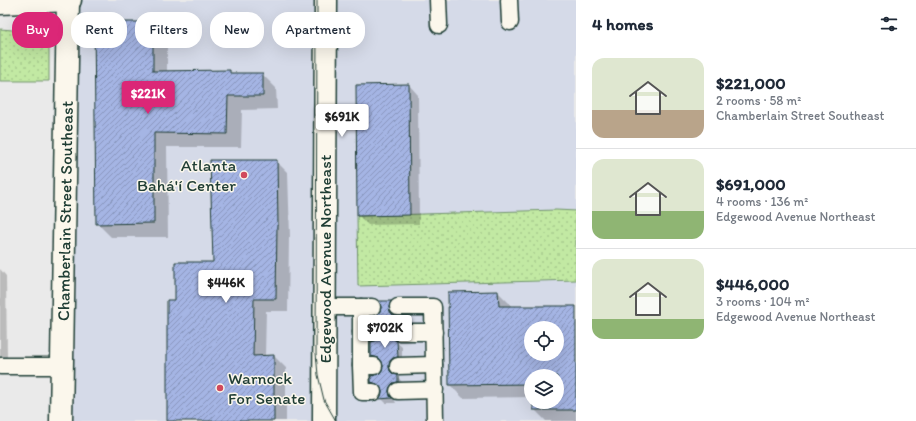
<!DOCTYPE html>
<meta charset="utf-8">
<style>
:root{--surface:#fff;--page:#f2f2f3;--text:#1f2937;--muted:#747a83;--line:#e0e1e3;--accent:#db2777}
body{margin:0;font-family:Itim,sans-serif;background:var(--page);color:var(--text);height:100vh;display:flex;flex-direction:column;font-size:15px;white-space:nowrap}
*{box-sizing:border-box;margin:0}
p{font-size:13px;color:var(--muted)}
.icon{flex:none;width:22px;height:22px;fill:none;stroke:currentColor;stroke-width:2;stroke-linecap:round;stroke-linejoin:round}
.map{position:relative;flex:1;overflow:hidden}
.details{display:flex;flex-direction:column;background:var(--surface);width:340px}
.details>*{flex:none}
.guide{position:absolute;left:12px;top:12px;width:380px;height:36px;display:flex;gap:8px}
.tools{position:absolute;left:524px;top:321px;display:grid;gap:8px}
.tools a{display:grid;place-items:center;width:40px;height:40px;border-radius:50%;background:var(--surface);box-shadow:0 4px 16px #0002;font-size:20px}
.price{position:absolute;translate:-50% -34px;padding:0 9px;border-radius:4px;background:#fff;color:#222;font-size:13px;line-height:26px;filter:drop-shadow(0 1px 2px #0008)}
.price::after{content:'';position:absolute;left:50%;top:24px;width:12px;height:9px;margin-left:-6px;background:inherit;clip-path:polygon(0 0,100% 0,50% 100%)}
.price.on{background:var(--accent);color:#fff}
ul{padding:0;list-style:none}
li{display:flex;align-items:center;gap:12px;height:100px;padding:0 16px}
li+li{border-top:1px solid var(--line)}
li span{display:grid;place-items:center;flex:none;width:112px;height:80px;border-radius:12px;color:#555}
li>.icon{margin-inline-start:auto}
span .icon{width:48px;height:48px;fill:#fffc;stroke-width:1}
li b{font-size:17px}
h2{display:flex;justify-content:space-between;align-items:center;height:48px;padding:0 16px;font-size:17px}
.pill{padding:0 14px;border-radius:16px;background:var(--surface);box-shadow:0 4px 16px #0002;font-size:14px;line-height:36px}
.pill.on{background:var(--accent);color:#fff}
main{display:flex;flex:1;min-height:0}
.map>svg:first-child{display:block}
</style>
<main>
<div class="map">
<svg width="576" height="421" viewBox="0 0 576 421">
<defs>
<pattern id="grass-dots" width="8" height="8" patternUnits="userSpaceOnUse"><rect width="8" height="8" fill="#c2e9a3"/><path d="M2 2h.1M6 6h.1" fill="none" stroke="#a6c98d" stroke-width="1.8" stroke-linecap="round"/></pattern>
<pattern id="building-hatch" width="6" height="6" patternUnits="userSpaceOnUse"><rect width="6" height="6" fill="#a5b5e4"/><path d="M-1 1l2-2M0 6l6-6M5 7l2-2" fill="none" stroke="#8694ba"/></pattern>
</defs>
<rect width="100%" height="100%" fill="#eaeaea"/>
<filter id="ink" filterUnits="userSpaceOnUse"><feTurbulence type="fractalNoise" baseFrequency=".025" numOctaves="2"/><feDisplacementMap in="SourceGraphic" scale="8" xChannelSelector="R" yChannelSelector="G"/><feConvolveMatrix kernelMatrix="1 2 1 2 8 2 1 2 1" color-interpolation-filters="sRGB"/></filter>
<g filter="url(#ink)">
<path fill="#d5dae8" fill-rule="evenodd" d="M0 0H576V421H61L68 0ZM531 328H557V354H531ZM531 376H557V402H531Z"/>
<g fill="url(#grass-dots)" stroke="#70936c">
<polygon points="0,29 49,33 49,81 0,81"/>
<polygon points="556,210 576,211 576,280 358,286 357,216"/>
</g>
<g fill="#0003" fill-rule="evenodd">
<polygon points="153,23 167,37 167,72 229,71 232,74 262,74 276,88 277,109 242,110 241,147 167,147 168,237 111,237 97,223"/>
<polygon points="409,85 418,95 419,224 368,225 358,215"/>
<polygon points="276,161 288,173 290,237 289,237 288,311 266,311 265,356 274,356 286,368 286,421 168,421 176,301 214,263"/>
<polygon points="0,269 6,276 7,359 0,359"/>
<path d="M498 292 511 305V307H576V421H546L534 409V402H557V376H531V397L463 398 450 385ZM531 328H557V354H531Z"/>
<polygon points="380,302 391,302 396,307 393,312 394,316 402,322 402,328 394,338 395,341 402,347 402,362 393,372 394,376 397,376 402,382 402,386 393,397 396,403 386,403 381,398 384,393 383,388 377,387 372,382 383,371 384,362 377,361 372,356 379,341 382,337 383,328 377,327 372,322 381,312 382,307"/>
</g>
<g fill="url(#building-hatch)" stroke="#1f3d34" fill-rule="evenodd">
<polygon points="94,22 153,22 153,71 230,70 230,73 263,73 263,96 228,96 227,134 154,133 154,223 96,224"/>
<polygon points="409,84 410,215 357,216 356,85"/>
<polygon points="210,160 277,160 278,225 277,225 276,299 254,299 253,356 274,355 274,421 167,421 167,300 175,300 175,262 213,262"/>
<path d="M498 291 499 306H576V410H533V402H557V376H531V384L449 385 448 292ZM531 328H557V354H531Z"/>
<polygon points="379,301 391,301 389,307 390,311 393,315 397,316 397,323 391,327 390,332 391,337 397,341 398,357 393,358 390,361 389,366 390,371 393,374 398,375 398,382 393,383 390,387 389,391 390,396 392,398 379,399 382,392 381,388 377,384 371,382 371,376 379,374 382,370 383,366 382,362 379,358 371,356 371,342 378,340 381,336 382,332 381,328 378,324 371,322 371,316 376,315 380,311 381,307"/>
</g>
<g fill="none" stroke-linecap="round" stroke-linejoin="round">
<g stroke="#1f3d34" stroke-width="19">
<g id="service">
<polyline points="438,0 439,25"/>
<polyline points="509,0 510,22"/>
<polyline points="325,307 372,307"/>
<polyline points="361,307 361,332 373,332"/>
<polyline points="398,307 433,307 435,421"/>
<polyline points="361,332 361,366 374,366"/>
<polyline points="399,332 434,332"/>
<polyline points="0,366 62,366"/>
<polyline points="361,366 362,392 373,392"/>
<polyline points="398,366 434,365"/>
<polyline points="398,391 435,390"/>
</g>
</g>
<g stroke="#1f3d34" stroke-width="25">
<g id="minor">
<polyline points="0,3 70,0"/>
<polyline points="61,421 68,0"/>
</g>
</g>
<g stroke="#1f3d34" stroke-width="25">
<polyline id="secondary" points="324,421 326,0"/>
</g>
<use href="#service" stroke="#fbf7ec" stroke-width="16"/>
<use href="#minor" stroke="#fbf7ec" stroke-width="22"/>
<use href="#secondary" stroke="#fbf7ec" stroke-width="22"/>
<polyline stroke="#1f3d34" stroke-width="1" points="317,0 316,353 318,375 324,400 336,421"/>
</g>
</g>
<g fill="#d1495b" stroke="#fbf7ec" stroke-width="1.5">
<circle cx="244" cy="175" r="4"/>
<circle cx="220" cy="388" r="4"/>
</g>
<g text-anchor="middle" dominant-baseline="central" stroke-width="3" stroke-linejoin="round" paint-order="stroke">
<g font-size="17" fill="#1f3d34" stroke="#fbf7ec" text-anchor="end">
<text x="236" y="165">Atlanta<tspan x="236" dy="20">Bahá'í Center</tspan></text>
<text x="228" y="378" text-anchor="start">Warnock<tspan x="228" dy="20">For Senate</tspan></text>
</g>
<g font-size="17" fill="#1f3d34" stroke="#fbf7ec">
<text transform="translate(65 211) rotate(-89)">Chamberlain Street Southeast</text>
<text transform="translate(325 259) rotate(-90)">Edgewood Avenue Northeast</text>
</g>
</g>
</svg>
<div class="tools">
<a><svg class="icon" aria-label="locate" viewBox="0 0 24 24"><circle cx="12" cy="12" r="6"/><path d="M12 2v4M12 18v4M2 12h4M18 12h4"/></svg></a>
<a><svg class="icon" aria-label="layers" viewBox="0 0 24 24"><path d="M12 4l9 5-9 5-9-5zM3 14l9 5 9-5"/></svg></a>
</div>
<b class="price on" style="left:148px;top:115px">$221K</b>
<b class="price" style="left:342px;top:138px">$691K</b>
<b class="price" style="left:226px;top:304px">$446K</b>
<b class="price" style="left:385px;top:349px">$702K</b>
<div class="guide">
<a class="pill on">Buy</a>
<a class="pill">Rent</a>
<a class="pill">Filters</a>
<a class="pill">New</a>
<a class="pill">Apartment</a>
</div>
</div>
<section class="details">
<h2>4 homes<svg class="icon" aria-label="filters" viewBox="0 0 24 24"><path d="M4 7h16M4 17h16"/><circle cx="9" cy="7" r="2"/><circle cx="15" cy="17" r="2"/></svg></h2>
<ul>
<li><span style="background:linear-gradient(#dfe7d0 65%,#b9a48a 0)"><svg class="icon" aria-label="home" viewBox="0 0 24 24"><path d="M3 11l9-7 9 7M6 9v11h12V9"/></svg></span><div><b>$221,000</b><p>2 rooms · 58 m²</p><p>Chamberlain Street Southeast</p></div></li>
<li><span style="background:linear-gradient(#dfe7d0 65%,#8fb573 0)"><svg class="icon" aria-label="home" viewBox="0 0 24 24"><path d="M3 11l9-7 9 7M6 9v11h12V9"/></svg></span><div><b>$691,000</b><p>4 rooms · 136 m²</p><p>Edgewood Avenue Northeast</p></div></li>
<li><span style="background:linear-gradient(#dfe7d0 75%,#8fb573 0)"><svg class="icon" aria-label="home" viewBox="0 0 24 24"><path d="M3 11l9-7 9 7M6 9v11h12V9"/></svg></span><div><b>$446,000</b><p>3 rooms · 104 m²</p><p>Edgewood Avenue Northeast</p></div></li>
</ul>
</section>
</main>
